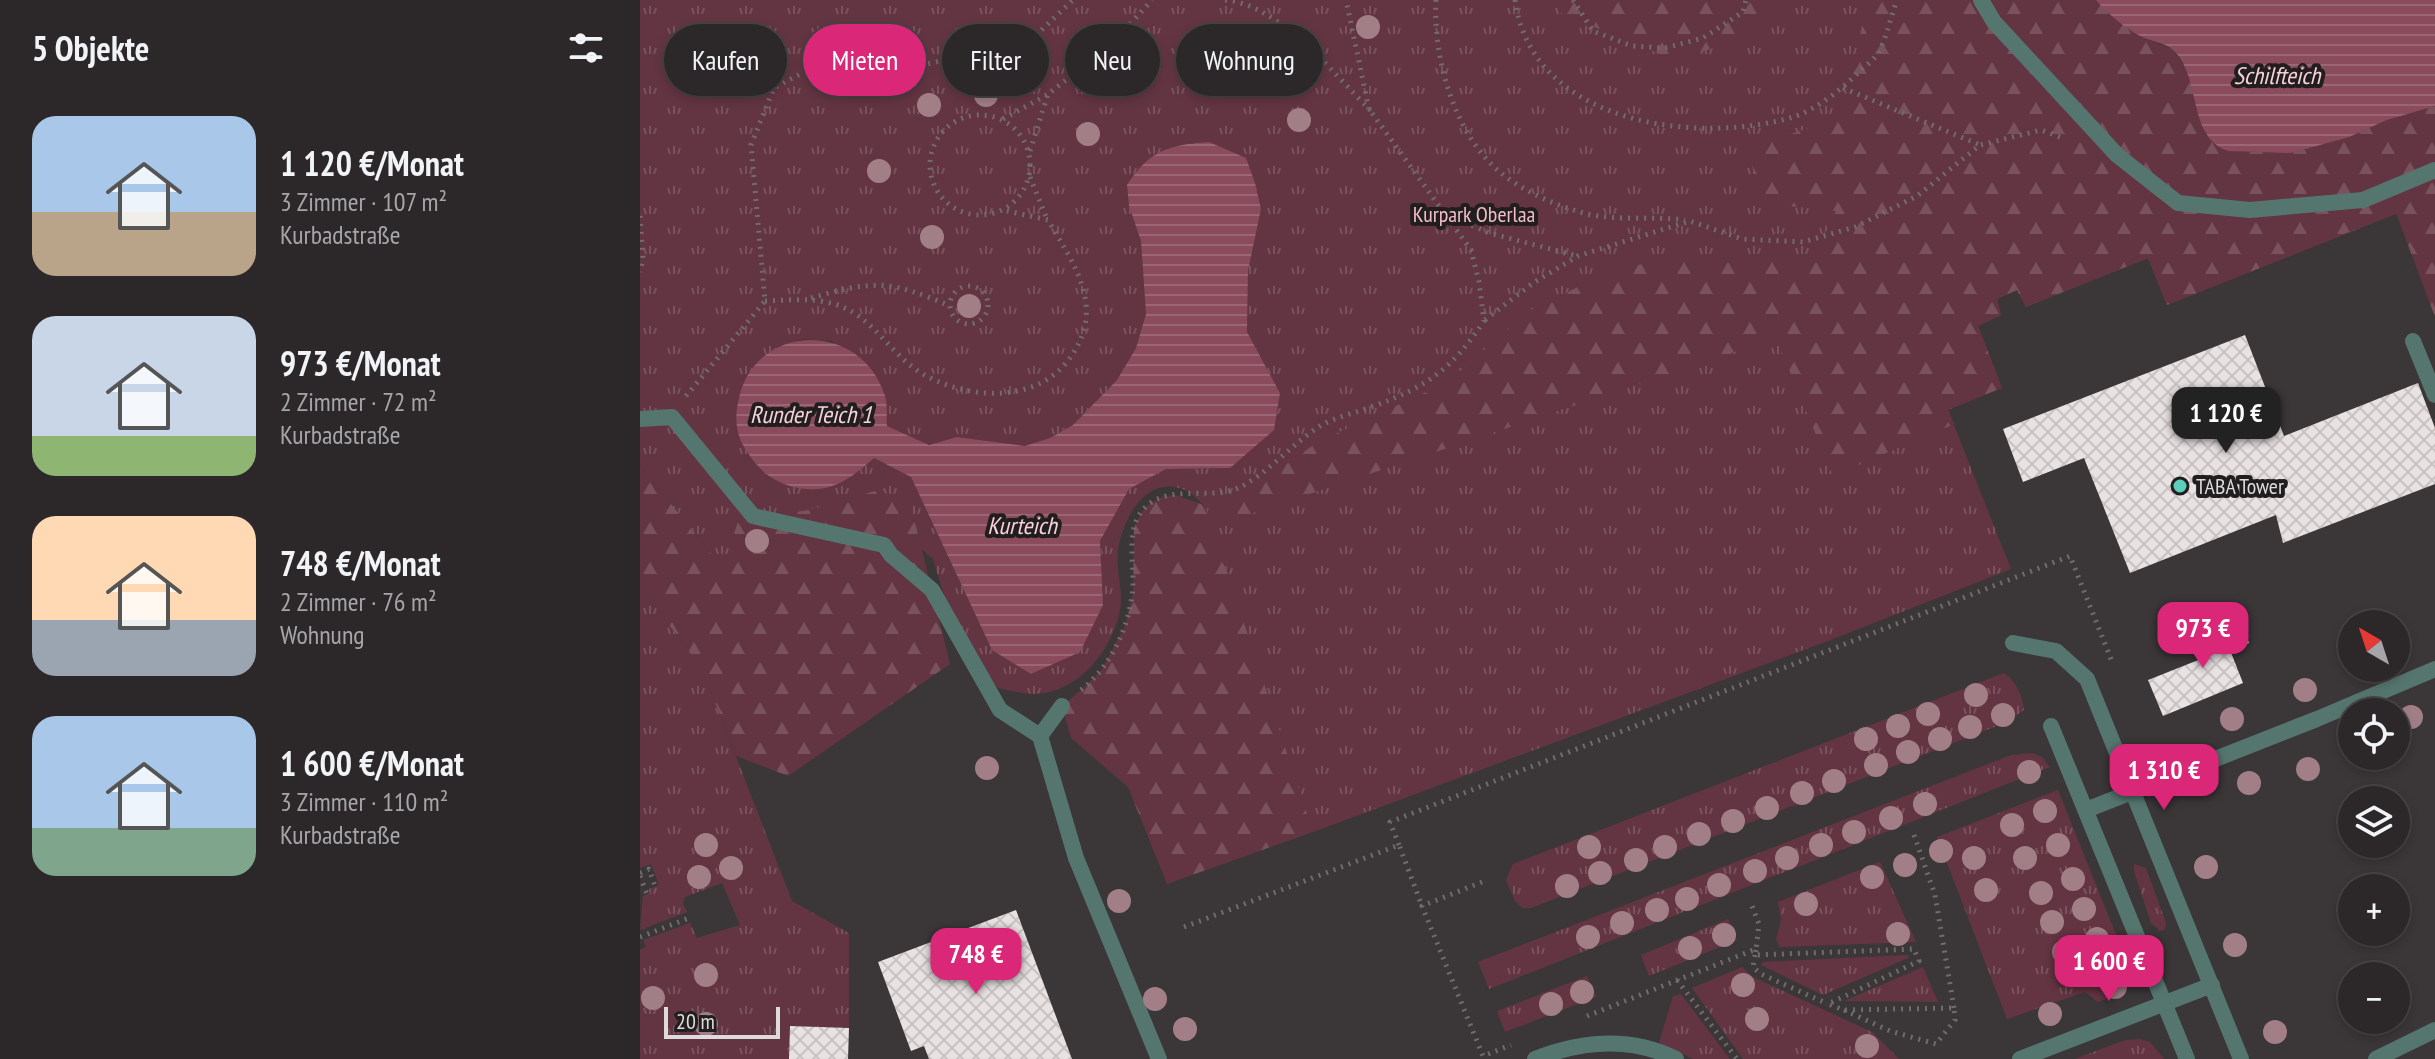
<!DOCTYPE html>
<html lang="de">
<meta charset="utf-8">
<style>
:root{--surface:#2c2829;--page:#343031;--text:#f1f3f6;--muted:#a6a6a8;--line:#484446;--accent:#db2777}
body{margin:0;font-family:"PT Sans Narrow",sans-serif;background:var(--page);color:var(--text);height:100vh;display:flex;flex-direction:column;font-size:30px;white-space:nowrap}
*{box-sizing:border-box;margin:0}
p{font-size:26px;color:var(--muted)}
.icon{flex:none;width:44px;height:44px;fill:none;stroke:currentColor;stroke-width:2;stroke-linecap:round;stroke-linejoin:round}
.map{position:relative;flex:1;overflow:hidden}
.details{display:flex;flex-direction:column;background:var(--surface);width:640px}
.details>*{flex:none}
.guide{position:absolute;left:24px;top:24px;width:760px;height:72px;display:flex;gap:16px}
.needle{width:52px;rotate:321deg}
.controls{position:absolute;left:1698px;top:610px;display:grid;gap:16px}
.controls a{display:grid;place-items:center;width:72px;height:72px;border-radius:50%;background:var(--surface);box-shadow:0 4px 12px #0003,0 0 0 2px var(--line);font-size:40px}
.scale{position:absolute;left:24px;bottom:20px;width:116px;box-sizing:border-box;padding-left:8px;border:4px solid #dedbdc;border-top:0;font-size:22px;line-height:28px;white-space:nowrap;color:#dedbdc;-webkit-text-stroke:6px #211e1f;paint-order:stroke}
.price{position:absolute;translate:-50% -68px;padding:0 18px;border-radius:16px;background:var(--accent);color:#fff;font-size:26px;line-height:52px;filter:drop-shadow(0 2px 4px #0008)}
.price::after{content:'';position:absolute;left:50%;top:48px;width:24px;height:18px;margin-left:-12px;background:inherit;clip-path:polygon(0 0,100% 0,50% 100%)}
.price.active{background:#222;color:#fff}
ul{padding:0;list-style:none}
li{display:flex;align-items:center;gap:24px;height:200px;padding:0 32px}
li span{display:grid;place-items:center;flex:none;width:224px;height:160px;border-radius:24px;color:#555}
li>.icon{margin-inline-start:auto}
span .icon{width:96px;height:96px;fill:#fffc;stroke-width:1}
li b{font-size:34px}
h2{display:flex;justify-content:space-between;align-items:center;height:96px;padding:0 32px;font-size:34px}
.tag{padding:0 28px;border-radius:36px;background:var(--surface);box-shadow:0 4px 12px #0003,0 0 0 2px var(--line);font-size:28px;line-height:72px}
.tag.active{background:var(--accent);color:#fff}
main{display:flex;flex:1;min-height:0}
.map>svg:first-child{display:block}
</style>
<main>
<section class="details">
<h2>5 Objekte<svg class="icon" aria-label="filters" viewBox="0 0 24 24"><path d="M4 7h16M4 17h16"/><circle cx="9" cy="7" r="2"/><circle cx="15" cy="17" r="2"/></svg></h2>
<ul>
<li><span style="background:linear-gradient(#a9c7e8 60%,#b9a48a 0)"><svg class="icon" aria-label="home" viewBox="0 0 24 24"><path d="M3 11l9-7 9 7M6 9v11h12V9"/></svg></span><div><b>1 120 €/Monat</b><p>3 Zimmer · 107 m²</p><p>Kurbadstraße</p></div></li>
<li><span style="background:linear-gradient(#c9d6e8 75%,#8fb573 0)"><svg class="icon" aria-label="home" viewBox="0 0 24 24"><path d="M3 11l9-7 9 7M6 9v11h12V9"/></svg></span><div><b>973 €/Monat</b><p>2 Zimmer · 72 m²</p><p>Kurbadstraße</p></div></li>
<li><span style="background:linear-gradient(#ffd9b3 65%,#9aa5b1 0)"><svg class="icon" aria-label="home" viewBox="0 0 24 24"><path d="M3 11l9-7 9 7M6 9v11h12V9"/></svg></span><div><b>748 €/Monat</b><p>2 Zimmer · 76 m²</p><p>Wohnung</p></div></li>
<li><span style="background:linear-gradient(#a9c7e8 70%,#7fa58c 0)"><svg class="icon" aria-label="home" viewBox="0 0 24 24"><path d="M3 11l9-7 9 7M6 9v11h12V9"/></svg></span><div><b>1 600 €/Monat</b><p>3 Zimmer · 110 m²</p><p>Kurbadstraße</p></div></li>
</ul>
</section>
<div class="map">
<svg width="1795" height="1059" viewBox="0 0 1795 1059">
<defs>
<pattern id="grass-tufts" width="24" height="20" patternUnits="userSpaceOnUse" patternTransform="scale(2)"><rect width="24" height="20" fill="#633542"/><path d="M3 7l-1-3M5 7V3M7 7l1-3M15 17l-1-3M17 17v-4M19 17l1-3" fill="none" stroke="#79525d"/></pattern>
<pattern id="forest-firs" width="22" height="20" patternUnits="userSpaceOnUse" patternTransform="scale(2)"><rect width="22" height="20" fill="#633542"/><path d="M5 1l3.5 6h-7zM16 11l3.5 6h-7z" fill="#79525d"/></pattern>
<pattern id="water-rules" width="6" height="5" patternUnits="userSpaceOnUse" patternTransform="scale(2)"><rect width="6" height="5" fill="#8a4c5d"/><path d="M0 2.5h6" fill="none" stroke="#9a6574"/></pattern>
<pattern id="building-cross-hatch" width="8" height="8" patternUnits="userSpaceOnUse" patternTransform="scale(2)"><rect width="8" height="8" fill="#e9e2e3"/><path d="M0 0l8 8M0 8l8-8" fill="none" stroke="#c8c2c3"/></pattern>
</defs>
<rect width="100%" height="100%" fill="#3b3637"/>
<g fill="url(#grass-tufts)" fill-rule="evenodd">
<path d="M0 0H1456L1500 37 1532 49 1566 135 1573 144 1589 151 1651 153 1795 106 1756 214 1527 305 1508 258 1386 307 1377 290 1357 299 1361 315 1338 326 1362 388 1308 410 1371 569 1193 639 673 832 564 505C559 501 552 493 545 490 506 474 483 518 478 550 475 569 484 590 480 610 472 651 438 693 394 694 382 694 369 690 358 688L323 642 303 592 293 559 266 536 83 569 0 465ZM569 142 621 209 608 271 607 332 640 393 590 468 526 469 489 489 460 541 463 605 352 650 271 477 234 458 138 347 164 339 192 341 246 399V426L289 445 317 437 386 446 410 438 433 425 477 380 496 348 506 314 501 241 489 206 487 186C510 150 528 145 569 142Z"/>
<polygon points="0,586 62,669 152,901 209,933 209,1028 150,1026 149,1059 0,1059 0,950 6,947 3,940 50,923 57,938 100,925 82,883 45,897 43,903 47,912 0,930 3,896 10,893 9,889 19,885 11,864 0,868"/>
<path d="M1364 673C1377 682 1382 695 1384 710L1367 722 891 908H882L875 901 866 880 873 864Z"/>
<polygon points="1393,753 1402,757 1410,767 849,989 838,962 1371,755"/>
<path d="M1418 790 1487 962C1486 985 1481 995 1458 1002L1445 992 1367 1019 1297 837Z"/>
<polygon points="1240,862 1276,942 1140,947 1136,939 1141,920 1138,902"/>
<polygon points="1494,864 1506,868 1526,923 1524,930 1520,931 1511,923 1494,871"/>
<polygon points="1088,919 1097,940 1009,976 1001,955"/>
<polygon points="1268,955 1268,958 1183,995 1121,965 1123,962"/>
<polygon points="1102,967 1113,977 1232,1032 1259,1059 1103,1059 1052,988"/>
<polygon points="1283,967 1298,1002 1204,1001"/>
<polygon points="947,976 956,997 865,1032 857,1011"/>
<polygon points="1041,994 1089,1058 1090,1059 1053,1059 1019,1043 1033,996"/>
<polygon points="1499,1039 1510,1042 1524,1059 1435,1059 1485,1040"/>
</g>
<g fill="url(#forest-firs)">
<polygon points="915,0 1141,0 1098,39 1037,61 921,13"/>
<polygon points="1228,0 1456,0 1500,37 1532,49 1548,71 1566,135 1589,151 1651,153 1709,137 1747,120 1795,106 1795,317 1756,213 1527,305 1508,258 1386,307 1377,290 1357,299 1361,315 1338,326 1362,388 1308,409 1314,424 1193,476 1136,338 601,517 565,505 673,832 527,884 488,787 431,738 422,706 448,684 462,669 485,626 493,594 494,528 501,513 510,503 524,496 535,495 564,505 602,495 678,442 808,382 888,311 967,273 1033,256 1172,261 1196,211 1132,204 1117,183 1107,148 1201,118"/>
<polygon points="0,465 83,569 100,515 164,511 235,491 269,498 310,664 148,776 96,756 62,669 0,586"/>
</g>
<g fill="url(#water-rules)">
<path d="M1456 0H1795V106L1747 120 1709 137 1651 153 1589 151C1547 139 1562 78 1534 51 1526 42 1510 42 1500 36 1485 28 1467 13 1456 0Z"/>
<path d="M569 142 606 158 615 183 621 209 608 271 607 332 640 393 634 430 590 468 526 469 489 489 460 541 463 605 440 652 391 674 352 650 271 477 234 458C207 482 185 497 147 485 126 478 114 464 103 445 95 431 95 413 99 398 117 321 222 321 245 396 248 405 246 416 247 426L289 445 317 437 385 446 410 438 433 425 477 380 496 348 506 314 501 241 489 206 487 185C510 150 528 145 569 142Z"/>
</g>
<g fill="url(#building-cross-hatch)">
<polygon points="1605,335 1644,436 1778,383 1795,428 1795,484 1643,543 1636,515 1490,573 1444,458 1383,482 1363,429"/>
<polygon points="1597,612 1609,643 1590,650 1603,683 1523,716 1508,680 1576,653 1565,624"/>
<polygon points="376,910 432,1059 289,1059 284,1046 271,1051 238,962"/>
<polygon points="150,1026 209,1028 208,1059 149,1059"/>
</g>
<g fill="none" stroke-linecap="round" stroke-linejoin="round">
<g stroke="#706c6d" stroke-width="5" stroke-dasharray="2 6" stroke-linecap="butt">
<path d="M585 0C640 5 692 72 729 109L706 0"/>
<path d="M796 0C793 58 814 134 860 172 884 192 917 206 947 214 978 221 1013 216 1045 220"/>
<path d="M875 0C891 123 1055 146 1153 117 1174 111 1202 89 1218 73 1224 67 1234 60 1239 52 1247 36 1251 16 1257 0"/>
<polyline points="933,0 953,31 992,46 1025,48 1063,38 1103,12 1106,0"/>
<polyline points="1203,88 1340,145"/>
<circle cx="340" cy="165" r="50"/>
<polyline points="363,119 407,95"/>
<polyline points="390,151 408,94 471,45 512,0"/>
<polyline points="390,177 407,219"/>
<polyline points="810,215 849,233 937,256"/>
<polyline points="0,216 3,258 0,272"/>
<circle cx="329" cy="305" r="19"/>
<path d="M171 298C234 280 250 280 310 306"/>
<path d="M125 301C154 300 182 296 209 310 236 324 256 359 283 374 330 401 400 404 432 355 465 306 434 264 408 220L363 210"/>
<polyline points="845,320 893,283 938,256 1050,221 1102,239 1163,242 1215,227 1277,196 1340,145 1401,130 1420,137"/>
<polyline points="46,396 125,301 111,145 134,88 190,58 279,66 392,39 433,0"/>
<path d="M441 690C469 668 487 632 492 596 497 567 481 526 509 504 534 485 570 500 598 488 624 477 654 442 680 426 695 417 715 413 731 407 787 387 811 370 844 321L839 282 831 250 729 109"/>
<polyline points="1274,835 1295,895 1314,1008"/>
<polyline points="759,845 750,822 1430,556 1473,664"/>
<polyline points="0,873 9,869 15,886"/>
<polyline points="0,876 7,894"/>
<polyline points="842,882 782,906 843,1056 871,1045"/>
<polyline points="544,927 759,845 782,906"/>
<polyline points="0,937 49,918"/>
<polyline points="1116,950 1115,955 1274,949 1279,961 1188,1004 1204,1010 1314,1008 1315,1020 1296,1044 1250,1031 1204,1010"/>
<polyline points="1115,955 1113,967 1121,974 1188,1004"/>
<polyline points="1037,980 1097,1059"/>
<polyline points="947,1016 1116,949 1119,924 1110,901"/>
</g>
<g stroke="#55766f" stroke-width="16">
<polyline points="1773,341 1795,395"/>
<path d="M895 1059C941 1041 990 1036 1036 1059"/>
</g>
<g stroke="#55766f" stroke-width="16">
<polyline points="1341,0 1354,22 1477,155 1538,203 1610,210 1723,200 1795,170"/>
<polyline points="0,419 32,417 113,516 244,545 251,555 292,590 360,710 400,736 436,858 519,1059"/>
<polyline points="400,736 422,706"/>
</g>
<g stroke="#55766f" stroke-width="16">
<polyline points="1373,643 1416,651 1447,679 1601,1059"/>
<polyline points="1411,726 1547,1059"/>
<polyline points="1446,810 1677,719 1795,669"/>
<polyline points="1380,1059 1572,985"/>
<polyline points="1736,1059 1795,1030"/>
</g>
</g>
<g fill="#a27f87">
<circle cx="728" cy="27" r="12"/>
<circle cx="346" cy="95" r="12"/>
<circle cx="289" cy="105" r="12"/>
<circle cx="659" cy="120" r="12"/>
<circle cx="448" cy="134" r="12"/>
<circle cx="239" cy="171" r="12"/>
<circle cx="292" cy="237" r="12"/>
<circle cx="329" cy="306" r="12"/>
<circle cx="117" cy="541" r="12"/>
<circle cx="1665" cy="690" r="12"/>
<circle cx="1336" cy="695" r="12"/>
<circle cx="1288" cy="714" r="12"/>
<circle cx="1363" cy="715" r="12"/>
<circle cx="1771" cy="717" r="12"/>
<circle cx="1592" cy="719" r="12"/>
<circle cx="1258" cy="726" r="12"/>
<circle cx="1330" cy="727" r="12"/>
<circle cx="1226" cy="739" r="12"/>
<circle cx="1300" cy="739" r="12"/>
<circle cx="1268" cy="752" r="12"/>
<circle cx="1236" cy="765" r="12"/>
<circle cx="347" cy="768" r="12"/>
<circle cx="1668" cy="769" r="12"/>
<circle cx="1389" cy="772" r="12"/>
<circle cx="1194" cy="781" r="12"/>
<circle cx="1609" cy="783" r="12"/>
<circle cx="1162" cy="793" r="12"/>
<circle cx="1285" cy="804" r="12"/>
<circle cx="1127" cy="808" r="12"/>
<circle cx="1405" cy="811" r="12"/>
<circle cx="1251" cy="818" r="12"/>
<circle cx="1093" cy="821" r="12"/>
<circle cx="1372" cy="825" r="12"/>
<circle cx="1214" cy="832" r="12"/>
<circle cx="1059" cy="834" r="12"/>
<circle cx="66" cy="845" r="12"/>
<circle cx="1181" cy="845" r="12"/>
<circle cx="1418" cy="845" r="12"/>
<circle cx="949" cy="847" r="12"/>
<circle cx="1025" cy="847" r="12"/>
<circle cx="1301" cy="851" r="12"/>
<circle cx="1147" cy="858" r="12"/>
<circle cx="1334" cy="858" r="12"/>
<circle cx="1385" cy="858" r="12"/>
<circle cx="996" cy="860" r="12"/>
<circle cx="1265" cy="865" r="12"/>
<circle cx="1566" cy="867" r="12"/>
<circle cx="91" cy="868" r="12"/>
<circle cx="1115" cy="871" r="12"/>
<circle cx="960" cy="873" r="12"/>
<circle cx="59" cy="877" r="12"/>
<circle cx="1232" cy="877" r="12"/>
<circle cx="1433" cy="879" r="12"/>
<circle cx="1079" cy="885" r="12"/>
<circle cx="927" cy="886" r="12"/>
<circle cx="1346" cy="890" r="12"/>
<circle cx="1401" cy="893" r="12"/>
<circle cx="1047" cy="899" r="12"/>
<circle cx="479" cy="901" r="12"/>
<circle cx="1166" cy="904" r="12"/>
<circle cx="1444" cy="909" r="12"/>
<circle cx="1017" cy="910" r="12"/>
<circle cx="1412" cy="922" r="12"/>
<circle cx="982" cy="923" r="12"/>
<circle cx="1258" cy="934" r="12"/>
<circle cx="1084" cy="935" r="12"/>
<circle cx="948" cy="937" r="12"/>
<circle cx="1457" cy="939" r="12"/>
<circle cx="1595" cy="945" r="12"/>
<circle cx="1050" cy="948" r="12"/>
<circle cx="1424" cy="952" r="12"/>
<circle cx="66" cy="975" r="12"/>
<circle cx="1103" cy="985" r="12"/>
<circle cx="1475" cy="987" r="12"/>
<circle cx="942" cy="992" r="12"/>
<circle cx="13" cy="998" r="12"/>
<circle cx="515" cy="999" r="12"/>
<circle cx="911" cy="1004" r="12"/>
<circle cx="1410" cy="1014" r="12"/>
<circle cx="1117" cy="1019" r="12"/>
<circle cx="66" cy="1024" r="12"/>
<circle cx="545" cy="1029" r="12"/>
<circle cx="1635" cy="1032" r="12"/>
<circle cx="1227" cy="1046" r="12"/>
</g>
<circle fill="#5ccebb" stroke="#211e1f" stroke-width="3" cx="1540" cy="486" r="8"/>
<g text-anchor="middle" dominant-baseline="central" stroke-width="8" stroke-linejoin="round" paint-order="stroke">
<g font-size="22" fill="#f6bbc8" stroke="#211e1f">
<text x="834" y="214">Kurpark Oberlaa</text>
</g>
<g font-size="22" fill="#dedbdc" stroke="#211e1f" text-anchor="start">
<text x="1556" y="486">TABA Tower</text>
</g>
<g font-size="24" font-style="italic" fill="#f8d0d9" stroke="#211e1f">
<text x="1637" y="75">Schilfteich</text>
<text x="171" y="414">Runder Teich 1</text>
<text x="382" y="525">Kurteich</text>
</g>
</g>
</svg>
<div class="controls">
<a><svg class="needle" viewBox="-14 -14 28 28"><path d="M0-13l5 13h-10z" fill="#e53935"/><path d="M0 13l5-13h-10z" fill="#a6a6a8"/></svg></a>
<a><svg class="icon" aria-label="locate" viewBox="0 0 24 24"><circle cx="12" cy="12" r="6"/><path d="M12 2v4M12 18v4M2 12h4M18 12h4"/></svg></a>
<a><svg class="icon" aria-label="layers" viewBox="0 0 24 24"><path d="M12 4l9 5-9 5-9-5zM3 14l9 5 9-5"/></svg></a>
<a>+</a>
<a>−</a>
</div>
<div class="scale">20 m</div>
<b class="price active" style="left:1586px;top:455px">1 120 €</b>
<b class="price" style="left:1563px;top:670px">973 €</b>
<b class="price" style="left:1524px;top:812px">1 310 €</b>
<b class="price" style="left:336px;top:996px">748 €</b>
<b class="price" style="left:1469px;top:1003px">1 600 €</b>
<div class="guide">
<a class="tag">Kaufen</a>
<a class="tag active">Mieten</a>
<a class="tag">Filter</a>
<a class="tag">Neu</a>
<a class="tag">Wohnung</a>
</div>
</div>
</main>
